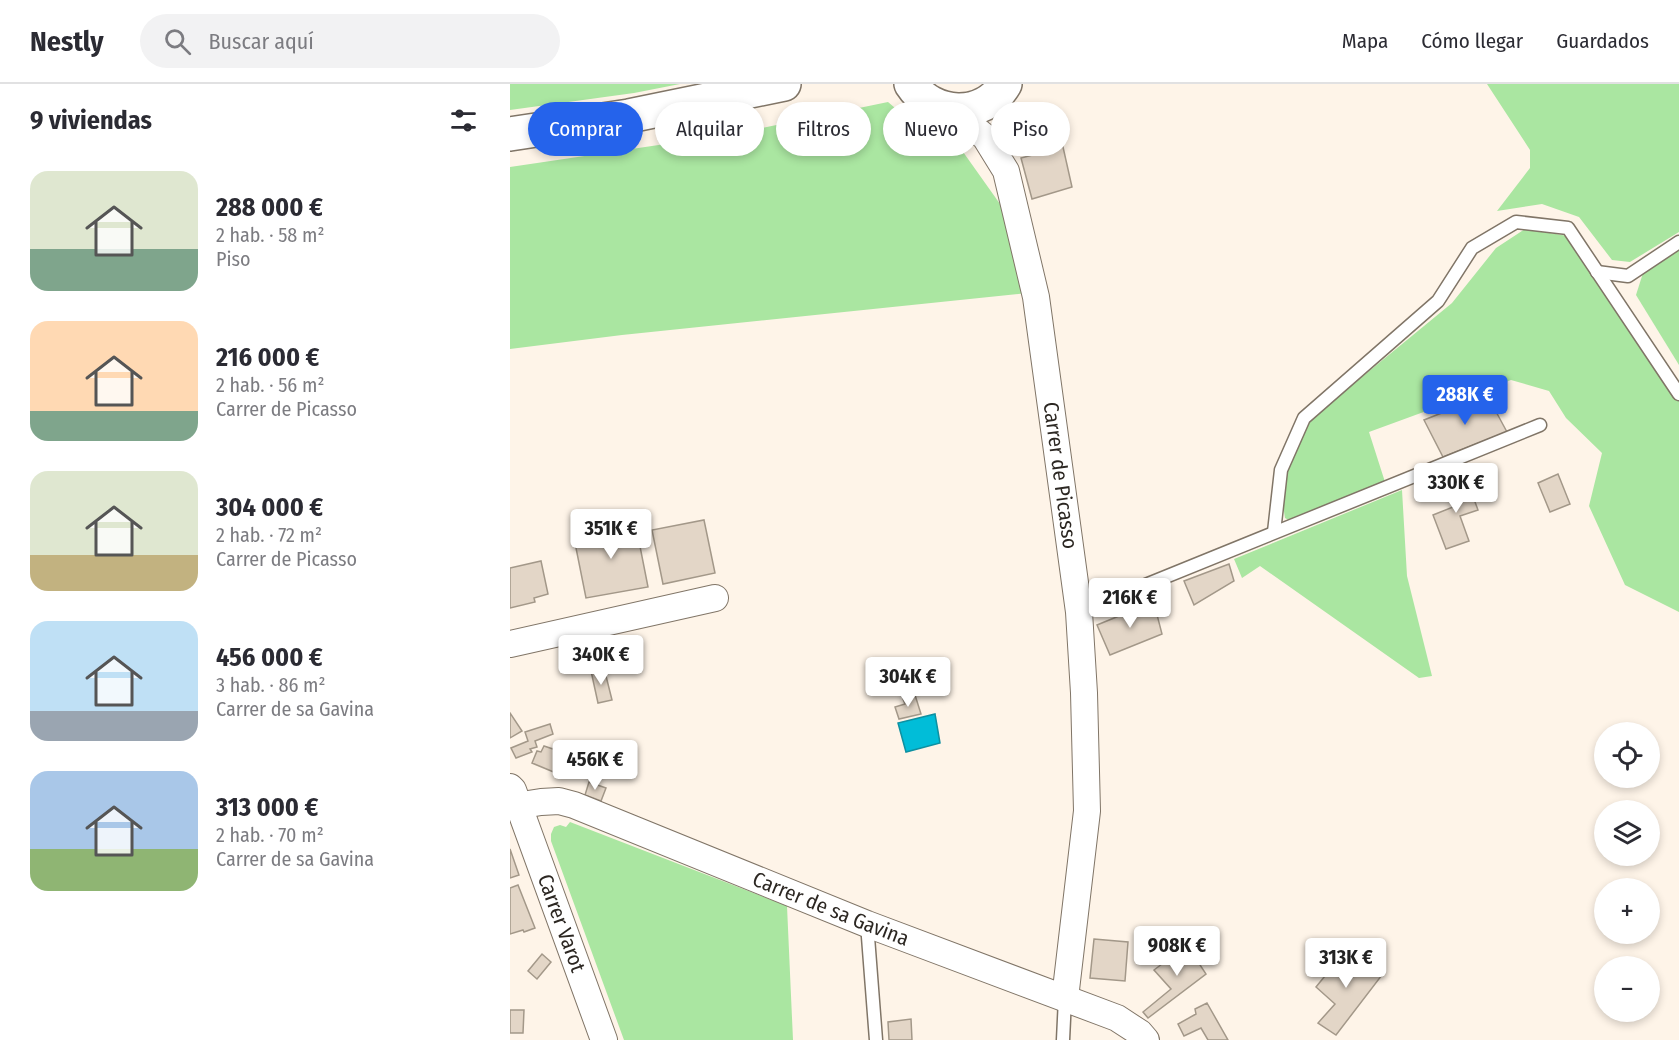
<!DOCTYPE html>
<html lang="es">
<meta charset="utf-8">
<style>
:root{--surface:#fff;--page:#f2f2f3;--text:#2b2b33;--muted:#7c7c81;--line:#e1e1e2;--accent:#2563eb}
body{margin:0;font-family:"Fira Sans Condensed",sans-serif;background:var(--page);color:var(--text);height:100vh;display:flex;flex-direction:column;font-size:22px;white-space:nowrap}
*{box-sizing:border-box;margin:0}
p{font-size:20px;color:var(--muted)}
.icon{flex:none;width:33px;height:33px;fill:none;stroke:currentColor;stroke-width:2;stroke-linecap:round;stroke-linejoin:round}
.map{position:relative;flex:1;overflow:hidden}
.details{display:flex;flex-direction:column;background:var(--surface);width:510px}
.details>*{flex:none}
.banner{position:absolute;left:18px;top:18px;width:570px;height:54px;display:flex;gap:12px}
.tools{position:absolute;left:1084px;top:638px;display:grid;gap:12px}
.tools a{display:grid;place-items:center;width:66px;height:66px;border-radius:50%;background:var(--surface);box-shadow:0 3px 9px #0003;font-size:30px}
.price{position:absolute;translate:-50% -51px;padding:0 14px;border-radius:6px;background:#fff;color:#222;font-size:20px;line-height:39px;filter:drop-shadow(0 2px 3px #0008)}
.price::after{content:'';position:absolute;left:50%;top:36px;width:18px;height:14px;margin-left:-9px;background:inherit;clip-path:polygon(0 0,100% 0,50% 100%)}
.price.active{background:var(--accent);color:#fff}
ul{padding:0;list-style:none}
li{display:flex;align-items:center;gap:18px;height:150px;padding:0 30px}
li span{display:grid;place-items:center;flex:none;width:168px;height:120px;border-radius:18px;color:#555}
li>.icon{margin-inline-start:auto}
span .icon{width:72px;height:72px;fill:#fffc;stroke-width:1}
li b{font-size:26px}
h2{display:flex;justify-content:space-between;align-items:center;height:72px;padding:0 30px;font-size:26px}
.chip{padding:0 21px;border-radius:27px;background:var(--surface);box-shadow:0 3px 9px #0003;font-size:21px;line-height:54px}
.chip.active{background:var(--accent);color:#fff}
header{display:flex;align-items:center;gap:36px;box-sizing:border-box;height:84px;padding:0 30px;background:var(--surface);border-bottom:2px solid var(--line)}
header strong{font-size:28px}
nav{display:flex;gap:33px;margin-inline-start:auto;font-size:21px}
.search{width:420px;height:54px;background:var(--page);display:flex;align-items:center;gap:15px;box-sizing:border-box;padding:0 21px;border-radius:33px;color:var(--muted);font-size:22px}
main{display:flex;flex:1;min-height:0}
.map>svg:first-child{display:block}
</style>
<header>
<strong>Nestly</strong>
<div class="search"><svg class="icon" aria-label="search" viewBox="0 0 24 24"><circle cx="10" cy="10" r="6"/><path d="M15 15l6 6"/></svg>Buscar aquí</div>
<nav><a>Mapa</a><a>Cómo llegar</a><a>Guardados</a></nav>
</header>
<main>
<section class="details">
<h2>9 viviendas<svg class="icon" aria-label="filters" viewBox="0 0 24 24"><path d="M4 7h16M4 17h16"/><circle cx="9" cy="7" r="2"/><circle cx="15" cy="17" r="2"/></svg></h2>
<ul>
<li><span style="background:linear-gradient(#dfe7d0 65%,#7fa58c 0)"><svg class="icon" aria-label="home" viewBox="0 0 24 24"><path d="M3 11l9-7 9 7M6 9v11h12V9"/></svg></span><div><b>288 000 €</b><p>2 hab. · 58 m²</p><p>Piso</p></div></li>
<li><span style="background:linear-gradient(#ffd9b3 75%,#7fa58c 0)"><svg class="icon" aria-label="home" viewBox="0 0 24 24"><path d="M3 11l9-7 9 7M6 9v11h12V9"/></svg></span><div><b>216 000 €</b><p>2 hab. · 56 m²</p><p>Carrer de Picasso</p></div></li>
<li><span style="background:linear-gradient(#dfe7d0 70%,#c2b280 0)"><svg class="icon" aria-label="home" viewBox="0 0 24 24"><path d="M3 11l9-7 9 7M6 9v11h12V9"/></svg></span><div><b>304 000 €</b><p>2 hab. · 72 m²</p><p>Carrer de Picasso</p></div></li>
<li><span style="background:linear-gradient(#bfe0f5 75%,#9aa5b1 0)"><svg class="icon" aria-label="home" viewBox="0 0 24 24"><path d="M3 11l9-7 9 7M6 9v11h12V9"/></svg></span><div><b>456 000 €</b><p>3 hab. · 86 m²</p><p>Carrer de sa Gavina</p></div></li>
<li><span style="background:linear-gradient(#a9c7e8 65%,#8fb573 0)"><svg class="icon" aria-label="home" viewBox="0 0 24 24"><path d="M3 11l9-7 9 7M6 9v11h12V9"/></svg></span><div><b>313 000 €</b><p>2 hab. · 70 m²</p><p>Carrer de sa Gavina</p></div></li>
</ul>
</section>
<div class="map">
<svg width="1169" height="956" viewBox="0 0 1169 956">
<rect width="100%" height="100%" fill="#fef4e8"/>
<g fill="#aae6a1">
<polygon points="0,0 170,0 124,9 0,26"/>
<polygon points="977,0 1169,0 1169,148 1120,178 1102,176 1069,133 1032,120 987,127 1020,84 1020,66"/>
<polygon points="378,18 404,40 446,58 495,127 517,209 112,251 0,265 0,83 223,50"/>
<polygon points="1015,145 1058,152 1169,317 1169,528 1115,501 1079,422 1092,369 1056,334 1039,307 1001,296 859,348 875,398 782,438 775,434 773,421 779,377 802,334 942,219 986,164"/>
<polygon points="1169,166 1169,281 1126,211 1133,189"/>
<polygon points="892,406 897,492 922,592 909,594 750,482 732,494 724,475"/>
<polygon points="60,738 277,822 283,956 114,956 41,757 41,750 44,743 50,741 56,743"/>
</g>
<polygon fill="#01bdd8" stroke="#0e90a1" stroke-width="1.5" points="425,630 430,659 396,668 388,639"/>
<g fill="#e3d6c7" stroke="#a39889" stroke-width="1.5">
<polygon points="553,63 562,103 522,115 511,74"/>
<polygon points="977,311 997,348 933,373 914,336"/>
<polygon points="1048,390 1060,420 1040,428 1028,399"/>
<polygon points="955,391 968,426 950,432 959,457 936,465 923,431 948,421 939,397"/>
<polygon points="194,436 205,489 153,500 142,446"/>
<polygon points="125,437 138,503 76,514 63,449"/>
<polygon points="31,477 38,510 24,514 25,518 0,524 0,484"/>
<polygon points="719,480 724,497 684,521 674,497"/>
<polygon points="631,523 633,527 645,523 652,550 600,571 587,541"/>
<polygon points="94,584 102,616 88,619 81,587"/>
<polygon points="405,611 411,630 389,635 385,623 395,620 393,615"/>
<polygon points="0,629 12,647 0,654"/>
<polygon points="40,640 43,650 25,657 27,663 20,665 22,668 6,674 1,664 18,657 15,648"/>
<polygon points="81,657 102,665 95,684 77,677 70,692 60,689 58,694 22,679 27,667 31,668 34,662 43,665 45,661 59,667 64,659 80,663"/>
<polygon points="79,698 96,704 91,717 75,711"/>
<polygon points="0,765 9,791 0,794"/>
<polygon points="8,801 25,844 14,848 13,846 0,850 0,804"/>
<polygon points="584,855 618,858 615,897 580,894"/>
<polygon points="677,861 696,890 638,934 633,928 661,905 644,886"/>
<polygon points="837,865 872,891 826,951 808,939 825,920 806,903"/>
<polygon points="32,870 41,878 27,895 18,887"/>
<polygon points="697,919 718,956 698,956 691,944 674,952 668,940 686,930 685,925"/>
<polygon points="0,926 14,926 13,949 0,949"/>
<polygon points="401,935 402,956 379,956 378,938"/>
</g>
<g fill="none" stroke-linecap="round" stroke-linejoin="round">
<g stroke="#807567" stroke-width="15">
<g id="service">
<polyline points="1087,188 1118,192 1169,158"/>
<polyline points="764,448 771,386 794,334 928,217 962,164 1006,138 1058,144 1169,310"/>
<polyline points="569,528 1030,341"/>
<polyline points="357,840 366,956"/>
<polyline points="553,956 555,914"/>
</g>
</g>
<g stroke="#807567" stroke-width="28">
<g id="minor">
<path id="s1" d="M441 26 475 53 496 87 526 213 569 528 574 609 577 727 555 914"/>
<polyline points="0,560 205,514"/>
<path id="s2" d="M0 703 3 706 94 956"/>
<path id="s3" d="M0 723 31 718 49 717 64 721 357 840 607 934 630 949 636 956"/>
</g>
</g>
<g stroke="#807567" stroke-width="36">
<g id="secondary">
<path d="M401 0C422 33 474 36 495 0"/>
<polyline points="0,50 119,32 274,0"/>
</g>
</g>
<use href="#service" stroke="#fff" stroke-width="12"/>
<use href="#minor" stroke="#fff" stroke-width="26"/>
<use href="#secondary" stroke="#fff" stroke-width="33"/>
</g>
<g text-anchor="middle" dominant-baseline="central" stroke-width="6" stroke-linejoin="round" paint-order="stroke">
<g font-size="21" fill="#2c2722" stroke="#fff">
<text stroke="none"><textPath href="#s1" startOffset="393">Carrer de Picasso</textPath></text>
<text stroke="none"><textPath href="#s3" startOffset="342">Carrer de sa Gavina</textPath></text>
<text stroke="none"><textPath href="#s2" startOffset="146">Carrer Varot</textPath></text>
</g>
</g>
</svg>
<div class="tools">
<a><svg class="icon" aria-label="locate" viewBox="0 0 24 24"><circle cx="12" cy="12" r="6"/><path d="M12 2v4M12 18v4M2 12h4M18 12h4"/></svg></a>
<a><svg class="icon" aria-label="layers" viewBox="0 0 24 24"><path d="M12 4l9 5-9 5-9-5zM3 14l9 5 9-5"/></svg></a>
<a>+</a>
<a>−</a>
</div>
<b class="price active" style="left:955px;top:342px">288K €</b>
<b class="price" style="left:946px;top:430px">330K €</b>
<b class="price" style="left:101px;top:476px">351K €</b>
<b class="price" style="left:620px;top:545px">216K €</b>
<b class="price" style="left:91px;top:602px">340K €</b>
<b class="price" style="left:398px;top:624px">304K €</b>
<b class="price" style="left:85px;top:707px">456K €</b>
<b class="price" style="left:667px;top:893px">908K €</b>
<b class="price" style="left:836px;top:905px">313K €</b>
<div class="banner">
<a class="chip active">Comprar</a>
<a class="chip">Alquilar</a>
<a class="chip">Filtros</a>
<a class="chip">Nuevo</a>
<a class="chip">Piso</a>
</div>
</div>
</main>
